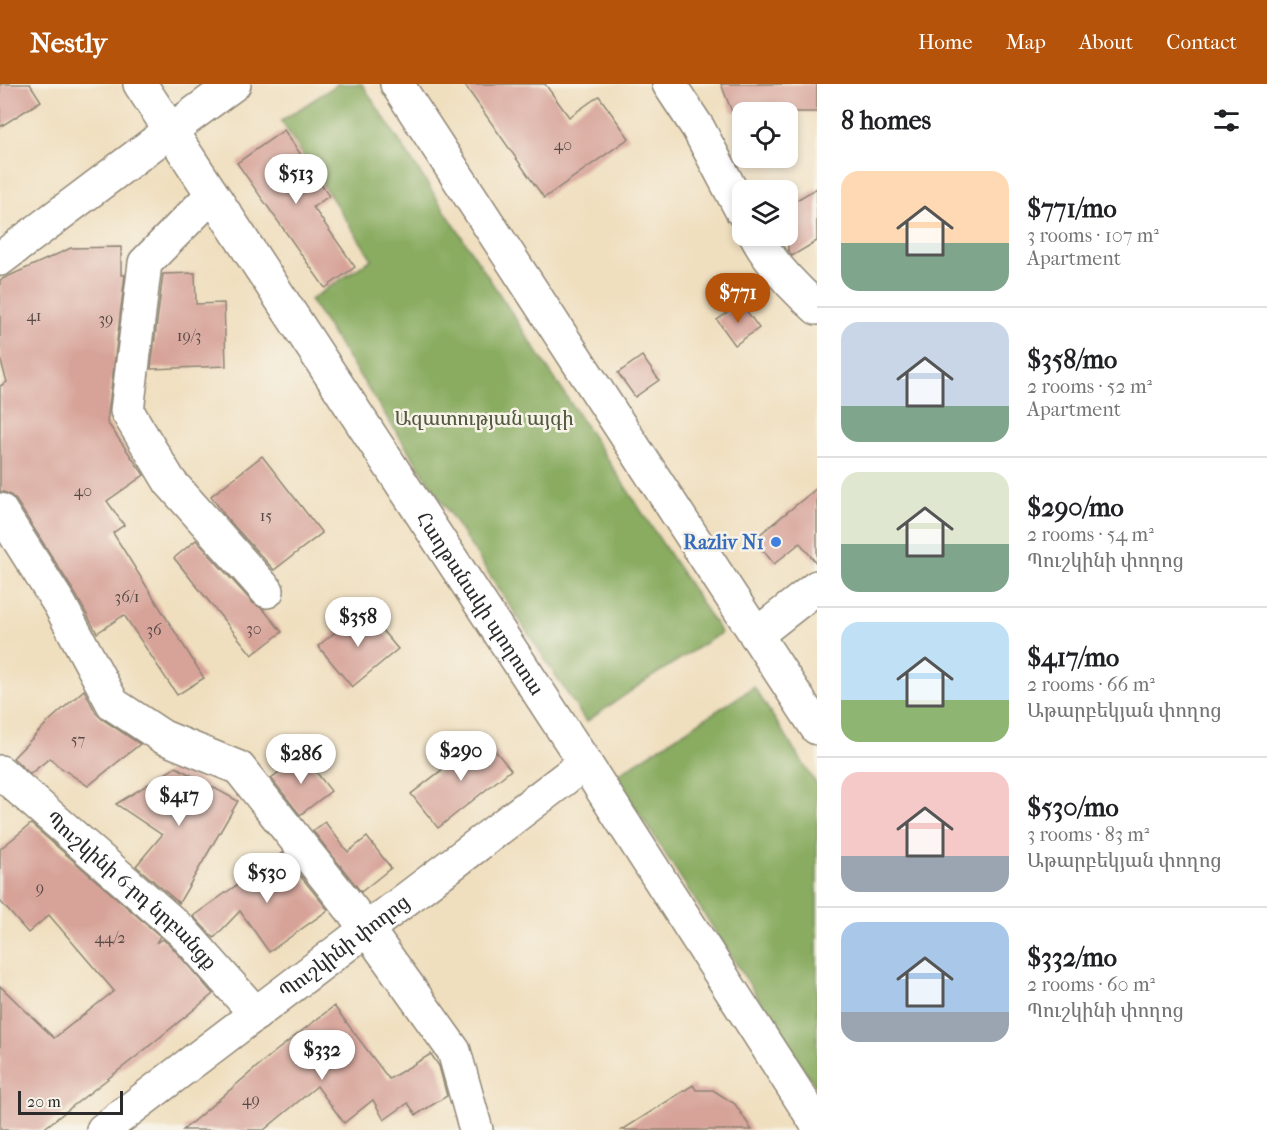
<!DOCTYPE html>
<meta charset="utf-8">
<style>
:root{--surface:#fff;--page:#f6f6f6;--text:#202124;--muted:#757577;--line:#e0e0e0;--accent:#b45309}
body{margin:0;font-family:"IM FELL French Canon","Noto Serif Armenian",serif;background:var(--page);color:var(--text);height:100vh;display:flex;flex-direction:column;font-size:22px;white-space:nowrap}
*{box-sizing:border-box;margin:0}
p{font-size:20px;color:var(--muted)}
.icon{flex:none;width:33px;height:33px;fill:none;stroke:currentColor;stroke-width:2;stroke-linecap:round;stroke-linejoin:round}
.map{position:relative;flex:1;overflow:hidden}
.panel{display:flex;flex-direction:column;background:var(--surface);width:450px}
.panel>*{flex:none}
.controls{position:absolute;left:732px;top:18px;display:grid;gap:12px}
.controls a{display:grid;place-items:center;width:66px;height:66px;border-radius:12px;background:var(--surface);box-shadow:0 3px 9px #0003;font-size:30px}
.scale{position:absolute;left:18px;bottom:15px;width:105px;box-sizing:border-box;padding-left:6px;border:3px solid #2b2b2b;border-top:0;font-size:16px;line-height:21px;white-space:nowrap;color:#2b2b2b;-webkit-text-stroke:4px #f7f3e8;paint-order:stroke}
.price{position:absolute;translate:-50% -51px;padding:0 14px;border-radius:21px;background:#fff;color:#222;font-size:20px;line-height:39px;filter:drop-shadow(0 2px 3px #0008)}
.price::after{content:'';position:absolute;left:50%;top:36px;width:18px;height:14px;margin-left:-9px;background:inherit;clip-path:polygon(0 0,100% 0,50% 100%)}
.price.current{background:var(--accent);color:#fff}
ul{padding:0;list-style:none}
li{display:flex;align-items:center;gap:18px;height:150px;padding:0 24px}
li+li{border-top:2px solid var(--line)}
li span{display:grid;place-items:center;flex:none;width:168px;height:120px;border-radius:18px;color:#555}
li>.icon{margin-inline-start:auto}
span .icon{width:72px;height:72px;fill:#fffc;stroke-width:1}
li b{font-size:26px}
h2{display:flex;justify-content:space-between;align-items:center;height:72px;padding:0 24px;font-size:26px}
header{display:flex;align-items:center;gap:36px;box-sizing:border-box;height:84px;padding:0 30px;background:var(--accent);color:#fff}
header strong{font-size:28px}
nav{display:flex;gap:33px;margin-inline-start:auto;font-size:21px}
main{display:flex;flex:1;min-height:0}
.map>svg:first-child{display:block}
</style>
<header>
<strong>Nestly</strong>
<nav><a>Home</a><a>Map</a><a>About</a><a>Contact</a></nav>
</header>
<main>
<div class="map">
<svg width="817" height="1046" viewBox="0 0 817 1046">
<rect width="100%" height="100%" fill="#f7f3e8"/>
<filter id="ink" filterUnits="userSpaceOnUse"><feTurbulence type="fractalNoise" baseFrequency=".0167" numOctaves="2"/><feDisplacementMap in="SourceGraphic" scale="12" xChannelSelector="R" yChannelSelector="G"/><feConvolveMatrix kernelMatrix="1 2 1 2 8 2 1 2 1" color-interpolation-filters="sRGB"/></filter>
<filter id="wash" filterUnits="userSpaceOnUse"><feTurbulence type="fractalNoise" baseFrequency=".008" numOctaves="4" result="noise"/><feDisplacementMap in="SourceGraphic" scale="24" xChannelSelector="R" yChannelSelector="G"/><feGaussianBlur stdDeviation="1.35" result="paint"/><feColorMatrix in="noise" values="0 0 0 0 0 0 0 0 0 0 0 0 0 0 0 0 0 1.4 0 .05"/><feComposite in="paint" operator="in"/></filter>
<g filter="url(#wash)">
<rect width="100%" height="100%" fill="#f0dfbf"/>
<g fill="#89ac61" stroke="#5a6c46" stroke-width="1.5">
<polygon points="338,0 362,0 721,549 653,592 586,638 310,216 372,175 281,37"/>
<polygon points="754,603 817,701 817,1005 615,692"/>
</g>
<g id="blocks">
<g fill="#d7a399">
<polygon points="0,0 30,0 41,17 0,43"/>
<polygon points="464,0 545,0 569,33 599,12 629,54 544,114"/>
<polygon points="721,0 817,0 817,28 732,28"/>
<polygon points="284,46 329,112 313,123 355,183 325,204 237,79"/>
<polygon points="817,104 817,157 792,172 788,166 788,121"/>
<polygon points="121,163 121,191 125,191 107,338 144,391 107,417 124,441 113,449 204,594 177,611 124,531 97,549 76,511 16,416 9,410 0,407 0,302 7,298 0,274 0,196 71,164"/>
<polygon points="195,189 196,220 224,219 226,282 151,285 163,190"/>
<polygon points="741,219 759,244 735,261 717,236"/>
<polygon points="642,272 659,296 635,313 618,289"/>
<polygon points="262,372 322,449 274,486 225,432 211,412"/>
<polygon points="817,404 817,480 800,459 774,480 754,455"/>
<polygon points="196,456 253,519 263,525 282,548 252,571 174,474"/>
<polygon points="364,525 398,565 352,603 318,562"/>
<polygon points="84,606 96,629 102,635 140,660 88,702 57,681 50,674 30,690 13,674 49,637"/>
<polygon points="484,653 511,686 438,744 411,710"/>
<polygon points="303,671 331,707 300,731 271,694"/>
<polygon points="176,683 238,717 179,819 136,782 162,751 116,720"/>
<polygon points="325,738 348,768 367,753 391,784 361,808 313,747"/>
<polygon points="31,740 160,852 156,859 162,855 170,861 213,910 137,972 42,1046 0,1046 0,902 54,954 114,907 49,831 28,849 0,817 0,765"/>
<polygon points="282,769 328,826 269,868 240,827 214,854 193,832"/>
<polygon points="334,922 389,995 431,970 439,982 447,1012 416,1031 408,1019 384,1036 373,1016 344,1039 317,1002 264,1046 183,1046 272,970"/>
<polygon points="693,1001 696,1006 713,1006 735,1020 752,1046 622,1046"/>
</g>
</g>
</g>
<g filter="url(#ink)">
<use href="#blocks" fill-opacity="0" stroke="#8e8575" stroke-width="1.5"/>
<g fill="none" stroke-linecap="round" stroke-linejoin="round">
<g stroke="#8e8575" stroke-width="36">
<g id="minor">
<polyline points="669,0 698,44 742,127"/>
<polyline points="212,111 145,179 127,327 170,398 267,507"/>
<path d="M756 152C771 180 793 203 817 224"/>
<polyline points="0,175 170,47"/>
<polyline points="0,426 60,521 113,620 163,653 239,684 367,845 454,967 476,1046"/>
<path id="s1" d="M0 688 183 848 256 930"/>
<path id="s2" d="M103 1046 585 679"/>
</g>
</g>
<g stroke="#8e8575" stroke-width="36">
<g id="major">
<polyline points="170,47 234,0"/>
<polyline points="756,551 817,503"/>
</g>
</g>
<g stroke="#8e8575" stroke-width="36">
<g id="highway">
<path id="s3" d="M140 0 585 679 817 1040"/>
<polyline points="397,0 817,644"/>
</g>
</g>
<use href="#minor" stroke="#fff" stroke-width="33"/>
<use href="#major" stroke="#fff" stroke-width="33"/>
<use href="#highway" stroke="#fff" stroke-width="33"/>
</g>
</g>
<circle fill="#3f7fe0" stroke="#f7f3e8" stroke-width="2" cx="776" cy="458" r="6"/>
<g text-anchor="middle" dominant-baseline="central" stroke-width="5" stroke-linejoin="round" paint-order="stroke">
<g font-size="16" fill="#564946">
<text x="563" y="60">40</text>
<text x="34" y="231">41</text>
<text x="106" y="234">39</text>
<text x="189" y="251">19/3</text>
<text x="83" y="406">40</text>
<text x="266" y="431">15</text>
<text x="127" y="512">36/1</text>
<text x="254" y="544">30</text>
<text x="154" y="545">36</text>
<text x="78" y="655">57</text>
<text x="40" y="803">9</text>
<text x="110" y="853">44/2</text>
<text x="251" y="1015">49</text>
</g>
<g font-size="20" fill="#525a3f" stroke="#f7f3e8">
<text x="484" y="334">Ազատության այգի</text>
</g>
<g font-size="20" font-weight="bold" fill="#366cbe" stroke="#f7f3e8" text-anchor="end">
<text x="764" y="458">Razliv N1</text>
</g>
<g font-size="20" fill="#2b2b2b" stroke="#f7f3e8">
<text stroke="none"><textPath href="#s3" startOffset="621">Հաղթանակի պողոտա</textPath></text>
<text stroke="none"><textPath href="#s1" startOffset="177">Պուշկինի 6-րդ նրբանցք</textPath></text>
<text stroke="none"><textPath href="#s2" startOffset="303">Պուշկինի փողոց</textPath></text>
</g>
</g>
</svg>
<div class="controls">
<a><svg class="icon" aria-label="locate" viewBox="0 0 24 24"><circle cx="12" cy="12" r="6"/><path d="M12 2v4M12 18v4M2 12h4M18 12h4"/></svg></a>
<a><svg class="icon" aria-label="layers" viewBox="0 0 24 24"><path d="M12 4l9 5-9 5-9-5zM3 14l9 5 9-5"/></svg></a>
</div>
<div class="scale">20 m</div>
<b class="price" style="left:296px;top:121px">$513</b>
<b class="price current" style="left:738px;top:240px">$771</b>
<b class="price" style="left:358px;top:564px">$358</b>
<b class="price" style="left:461px;top:698px">$290</b>
<b class="price" style="left:301px;top:701px">$286</b>
<b class="price" style="left:179px;top:743px">$417</b>
<b class="price" style="left:267px;top:820px">$530</b>
<b class="price" style="left:322px;top:997px">$332</b>
</div>
<section class="panel">
<h2>8 homes<svg class="icon" aria-label="filters" viewBox="0 0 24 24"><path d="M4 7h16M4 17h16"/><circle cx="9" cy="7" r="2"/><circle cx="15" cy="17" r="2"/></svg></h2>
<ul>
<li><span style="background:linear-gradient(#ffd9b3 60%,#7fa58c 0)"><svg class="icon" aria-label="home" viewBox="0 0 24 24"><path d="M3 11l9-7 9 7M6 9v11h12V9"/></svg></span><div><b>$771/mo</b><p>3 rooms · 107 m²</p><p>Apartment</p></div></li>
<li><span style="background:linear-gradient(#c9d6e8 70%,#7fa58c 0)"><svg class="icon" aria-label="home" viewBox="0 0 24 24"><path d="M3 11l9-7 9 7M6 9v11h12V9"/></svg></span><div><b>$358/mo</b><p>2 rooms · 52 m²</p><p>Apartment</p></div></li>
<li><span style="background:linear-gradient(#dfe7d0 60%,#7fa58c 0)"><svg class="icon" aria-label="home" viewBox="0 0 24 24"><path d="M3 11l9-7 9 7M6 9v11h12V9"/></svg></span><div><b>$290/mo</b><p>2 rooms · 54 m²</p><p>Պուշկինի փողոց</p></div></li>
<li><span style="background:linear-gradient(#bfe0f5 65%,#8fb573 0)"><svg class="icon" aria-label="home" viewBox="0 0 24 24"><path d="M3 11l9-7 9 7M6 9v11h12V9"/></svg></span><div><b>$417/mo</b><p>2 rooms · 66 m²</p><p>Աթարբեկյան փողոց</p></div></li>
<li><span style="background:linear-gradient(#f6c9c9 70%,#9aa5b1 0)"><svg class="icon" aria-label="home" viewBox="0 0 24 24"><path d="M3 11l9-7 9 7M6 9v11h12V9"/></svg></span><div><b>$530/mo</b><p>3 rooms · 83 m²</p><p>Աթարբեկյան փողոց</p></div></li>
<li><span style="background:linear-gradient(#a9c7e8 75%,#9aa5b1 0)"><svg class="icon" aria-label="home" viewBox="0 0 24 24"><path d="M3 11l9-7 9 7M6 9v11h12V9"/></svg></span><div><b>$332/mo</b><p>2 rooms · 60 m²</p><p>Պուշկինի փողոց</p></div></li>
</ul>
</section>
</main>
